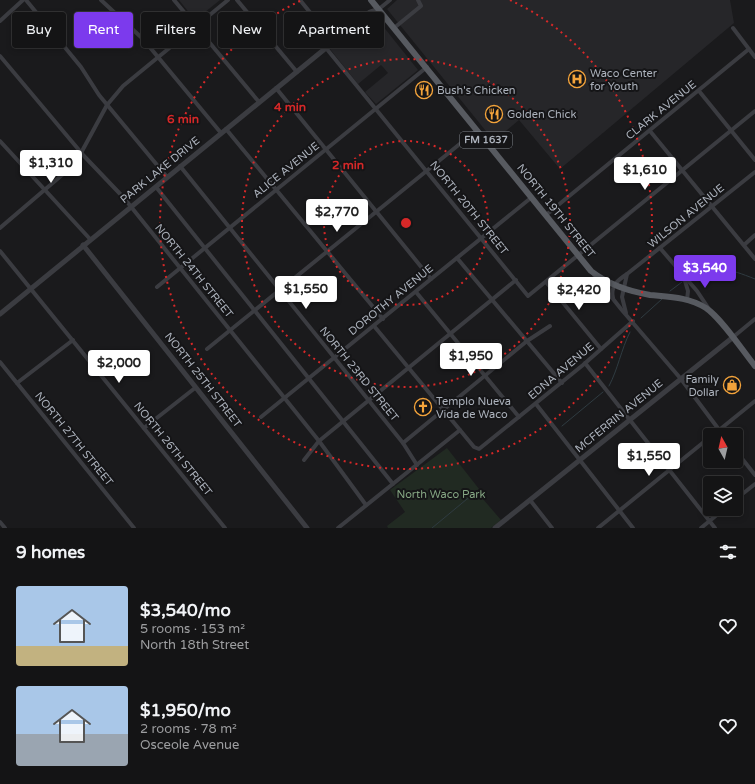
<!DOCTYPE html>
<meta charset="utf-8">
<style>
:root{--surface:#141415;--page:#1d1d1e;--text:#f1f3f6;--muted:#9d9ea0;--line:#333334;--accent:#7c3aed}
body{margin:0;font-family:"Varela Round",sans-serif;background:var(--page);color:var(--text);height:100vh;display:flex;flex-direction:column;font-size:15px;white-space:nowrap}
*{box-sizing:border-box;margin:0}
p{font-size:13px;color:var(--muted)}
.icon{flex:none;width:22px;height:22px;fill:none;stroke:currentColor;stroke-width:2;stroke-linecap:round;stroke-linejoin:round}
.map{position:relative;height:528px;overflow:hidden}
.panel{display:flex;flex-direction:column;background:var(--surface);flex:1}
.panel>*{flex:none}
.guide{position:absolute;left:12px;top:12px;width:400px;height:36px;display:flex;gap:8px}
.needle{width:26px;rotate:352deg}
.controls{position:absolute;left:703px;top:428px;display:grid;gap:8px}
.controls a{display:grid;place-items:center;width:40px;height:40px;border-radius:4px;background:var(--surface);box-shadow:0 2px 6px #0003,0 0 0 1px var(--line);font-size:20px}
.price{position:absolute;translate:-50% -34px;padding:0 9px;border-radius:4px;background:#fff;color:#222;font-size:13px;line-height:26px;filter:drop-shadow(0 1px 2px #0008)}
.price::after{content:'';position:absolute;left:50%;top:24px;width:12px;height:9px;margin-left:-6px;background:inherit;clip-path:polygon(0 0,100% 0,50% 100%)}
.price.active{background:var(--accent);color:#fff}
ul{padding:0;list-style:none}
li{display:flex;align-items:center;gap:12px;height:100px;padding:0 16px}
li span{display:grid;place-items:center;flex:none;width:112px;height:80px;border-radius:4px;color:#555}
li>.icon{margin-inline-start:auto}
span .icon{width:48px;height:48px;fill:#fffc;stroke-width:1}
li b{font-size:17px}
h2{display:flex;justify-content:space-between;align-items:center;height:48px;padding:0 16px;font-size:17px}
.chip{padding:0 14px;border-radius:4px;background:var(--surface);box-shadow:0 2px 6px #0003,0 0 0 1px var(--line);font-size:14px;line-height:36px}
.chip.active{background:var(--accent);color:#fff}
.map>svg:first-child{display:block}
</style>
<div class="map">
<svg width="755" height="528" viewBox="0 0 755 528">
<rect width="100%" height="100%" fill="#1a1a1c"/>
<g fill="#262629">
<polygon points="179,0 220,0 195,20"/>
<polygon points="397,0 730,0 734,23 560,169 519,120 494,141 387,9"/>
<polygon points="374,15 418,70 376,104 365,92 388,73 383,67 381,65 358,84 330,49"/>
</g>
<polygon fill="#212a22" points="447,448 479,489 476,491 501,520 491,528 388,528 387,526 405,512 390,490"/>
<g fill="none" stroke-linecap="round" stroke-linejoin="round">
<g stroke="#2f3b41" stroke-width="1">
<path d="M692 278C721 266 727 268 755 279"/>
<polyline points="670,291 682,282"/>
<polyline points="641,318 662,299"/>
<path d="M609 386C618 369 621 350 630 332"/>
<polyline points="562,426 603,392"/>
<polyline points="432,528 467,499 476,495"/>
</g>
<g stroke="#3b3c41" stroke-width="4">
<polyline points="26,0 81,67 99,95 167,177"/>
<polyline points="101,0 143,39 221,133"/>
<polyline points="174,0 259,102"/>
<polyline points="237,0 297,72"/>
<polyline points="300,0 334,42"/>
<polyline points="379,9 390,0"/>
<polyline points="0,21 23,0"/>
<polyline points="394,28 421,6 418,0"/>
<polyline points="733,28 755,57"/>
<polyline points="326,48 528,296 755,111"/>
<polyline points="0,56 84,156 124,198 319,441 366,505"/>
<polyline points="276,88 431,279"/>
<polyline points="699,91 755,160"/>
<polyline points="226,129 383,319"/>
<polyline points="650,131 755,259"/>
<polyline points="0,141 90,239"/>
<polyline points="180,166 403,443 417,465"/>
<polyline points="156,187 393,484"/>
<polyline points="546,215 749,49"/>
<polyline points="0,228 69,169 81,153 107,105 123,86 228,0"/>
<polyline points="744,245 755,235"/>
<polyline points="660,248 697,291 709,309"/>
<polyline points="0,251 225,528"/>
<polyline points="457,258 562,383"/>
<polyline points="627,274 755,172"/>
<polyline points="594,275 621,309 681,379 723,435"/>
<polyline points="685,281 688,291 687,300"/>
<polyline points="546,282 601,349"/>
<polyline points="157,287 427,67"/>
<polyline points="416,292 519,417"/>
<path d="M613 298C610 286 618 280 627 274L622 297 626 313"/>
<polyline points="374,326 474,447 479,449 583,365 633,321"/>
<polyline points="732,338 755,319"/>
<polyline points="207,349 477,130"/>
<polyline points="0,362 134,528"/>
<polyline points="585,363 715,528"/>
<polyline points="17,383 73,340"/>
<polyline points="536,404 633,528"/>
<polyline points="261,417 532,197"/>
<polyline points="144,428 195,388"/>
<polyline points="713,435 755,401"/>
<polyline points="403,443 527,341 550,326"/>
<polyline points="736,451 755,475"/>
<polyline points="304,460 319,441 516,280"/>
<polyline points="736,499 755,484"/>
<polyline points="530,500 552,528"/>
<polyline points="0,522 5,528"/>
<polyline points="338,528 460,430"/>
<polyline points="598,528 710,437"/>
<polyline points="701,528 724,509"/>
</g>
<g stroke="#3b3c41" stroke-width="5">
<polyline points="83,245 307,528"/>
<polyline points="0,314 370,12 379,9"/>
<polyline points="495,528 732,338"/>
</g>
<path stroke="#575a60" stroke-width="6" d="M371 0 591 271C609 285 628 291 650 295 670 297 688 297 706 308 722 319 742 350 755 366"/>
</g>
<g fill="none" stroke="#d62828" stroke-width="2" stroke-dasharray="2 4">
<circle cx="406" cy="223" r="82"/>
<circle cx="406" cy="223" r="164"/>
<path d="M510 0A246 246 0 1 1 302 0"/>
</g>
<defs>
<g id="hospital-ring" transform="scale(0.9)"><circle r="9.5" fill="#151517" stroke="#f3a33b" stroke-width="1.5"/><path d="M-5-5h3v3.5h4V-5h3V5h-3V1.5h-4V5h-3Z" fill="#f3a33b"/></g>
<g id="restaurant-ring" transform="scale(0.9)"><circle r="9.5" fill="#151517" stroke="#f3a33b" stroke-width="1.5"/><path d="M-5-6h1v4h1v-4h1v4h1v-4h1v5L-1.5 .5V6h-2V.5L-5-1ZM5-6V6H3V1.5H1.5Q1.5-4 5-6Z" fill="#f3a33b"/></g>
<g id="shop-ring" transform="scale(0.9)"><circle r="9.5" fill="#151517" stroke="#f3a33b" stroke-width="1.5"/><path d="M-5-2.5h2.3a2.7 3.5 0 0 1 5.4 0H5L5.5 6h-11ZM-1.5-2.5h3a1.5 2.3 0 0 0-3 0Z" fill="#f3a33b"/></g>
<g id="church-ring" transform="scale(0.9)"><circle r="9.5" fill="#151517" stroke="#f3a33b" stroke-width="1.5"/><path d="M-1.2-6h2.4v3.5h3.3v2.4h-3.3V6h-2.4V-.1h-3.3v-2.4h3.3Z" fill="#f3a33b"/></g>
</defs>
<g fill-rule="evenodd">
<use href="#hospital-ring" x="577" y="79"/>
<use href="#restaurant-ring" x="424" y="90"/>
<use href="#restaurant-ring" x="494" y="114"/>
<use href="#shop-ring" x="732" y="385"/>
<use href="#church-ring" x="423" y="407"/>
</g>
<g text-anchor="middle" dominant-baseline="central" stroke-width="4" stroke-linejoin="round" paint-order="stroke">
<rect fill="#151517" stroke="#7f838a" stroke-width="1" x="460" y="132" width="52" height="16" rx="3"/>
<g font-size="10" font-weight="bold" fill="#acb2bc">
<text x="486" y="140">FM 1637</text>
</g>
<g font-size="11" fill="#acb2bc" stroke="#151517" text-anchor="start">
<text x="590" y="73">Waco Center<tspan x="590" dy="13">for Youth</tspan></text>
<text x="437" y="90">Bush's Chicken</text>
<text x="507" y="114">Golden Chick</text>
<text x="719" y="379" text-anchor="end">Family<tspan x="719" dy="13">Dollar</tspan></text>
<text x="436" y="401">Templo Nueva<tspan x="436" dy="13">Vida de Waco</tspan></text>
</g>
<g font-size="11" fill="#acb2bc" stroke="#151517">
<text transform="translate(661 110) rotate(-39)">CLARK AVENUE</text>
<text transform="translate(160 170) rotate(-39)">PARK LAKE DRIVE</text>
<text transform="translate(286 170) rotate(-39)">ALICE AVENUE</text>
<text transform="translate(469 208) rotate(51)">NORTH 20TH STREET</text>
<text transform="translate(556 211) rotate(51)">NORTH 19TH STREET</text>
<text transform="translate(686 216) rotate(-39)">WILSON AVENUE</text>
<text transform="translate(194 271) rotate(51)">NORTH 24TH STREET</text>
<text transform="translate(391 300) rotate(-39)">DOROTHY AVENUE</text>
<text transform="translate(561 371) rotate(-40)">EDNA AVENUE</text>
<text transform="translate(359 374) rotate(51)">NORTH 23RD STREET</text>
<text transform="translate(203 380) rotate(52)">NORTH 25TH STREET</text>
<text transform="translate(619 416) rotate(-39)">MCFERRIN AVENUE</text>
<text transform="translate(74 439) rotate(51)">NORTH 27TH STREET</text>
<text transform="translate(173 449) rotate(51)">NORTH 26TH STREET</text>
</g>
<g font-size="11" fill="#85a683" stroke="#151517">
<text x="441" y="494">North Waco Park</text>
</g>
</g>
<circle cx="406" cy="223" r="6" fill="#d62828" stroke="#151517" stroke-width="2"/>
<g font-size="12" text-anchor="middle" font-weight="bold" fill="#d62828" stroke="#151517" stroke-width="4" stroke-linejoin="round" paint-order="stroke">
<text x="290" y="111">4 min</text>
<text x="183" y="123">6 min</text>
<text x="348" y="169">2 min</text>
</g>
</svg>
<div class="controls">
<a><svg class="needle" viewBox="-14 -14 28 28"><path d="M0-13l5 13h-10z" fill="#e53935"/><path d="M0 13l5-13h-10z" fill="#9d9ea0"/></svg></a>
<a><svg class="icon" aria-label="layers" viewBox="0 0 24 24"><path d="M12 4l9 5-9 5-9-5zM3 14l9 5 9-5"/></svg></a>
</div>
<b class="price" style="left:51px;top:184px">$1,310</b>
<b class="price" style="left:645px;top:191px">$1,610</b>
<b class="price" style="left:337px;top:233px">$2,770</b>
<b class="price active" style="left:705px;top:289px">$3,540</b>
<b class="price" style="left:306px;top:310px">$1,550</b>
<b class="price" style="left:579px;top:311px">$2,420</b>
<b class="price" style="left:471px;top:377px">$1,950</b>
<b class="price" style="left:119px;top:384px">$2,000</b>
<b class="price" style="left:649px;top:477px">$1,550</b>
<div class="guide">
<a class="chip">Buy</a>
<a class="chip active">Rent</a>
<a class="chip">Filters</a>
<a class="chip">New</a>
<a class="chip">Apartment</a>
</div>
</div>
<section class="panel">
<h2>9 homes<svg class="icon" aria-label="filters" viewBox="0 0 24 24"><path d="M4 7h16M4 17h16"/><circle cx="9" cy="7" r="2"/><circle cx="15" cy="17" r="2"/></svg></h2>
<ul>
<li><span style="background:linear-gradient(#a9c7e8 75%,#c2b280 0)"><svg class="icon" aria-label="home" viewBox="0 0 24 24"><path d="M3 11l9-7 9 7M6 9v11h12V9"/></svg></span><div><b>$3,540/mo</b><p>5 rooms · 153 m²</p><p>North 18th Street</p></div><svg class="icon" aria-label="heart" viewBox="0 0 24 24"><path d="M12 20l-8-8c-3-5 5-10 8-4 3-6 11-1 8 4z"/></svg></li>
<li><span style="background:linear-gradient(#a9c7e8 60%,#9aa5b1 0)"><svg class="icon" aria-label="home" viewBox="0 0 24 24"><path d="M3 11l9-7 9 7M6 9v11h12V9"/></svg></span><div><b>$1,950/mo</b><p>2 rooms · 78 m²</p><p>Osceole Avenue</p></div><svg class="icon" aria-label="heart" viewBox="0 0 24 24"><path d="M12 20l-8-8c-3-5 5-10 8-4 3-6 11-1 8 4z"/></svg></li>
</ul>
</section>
